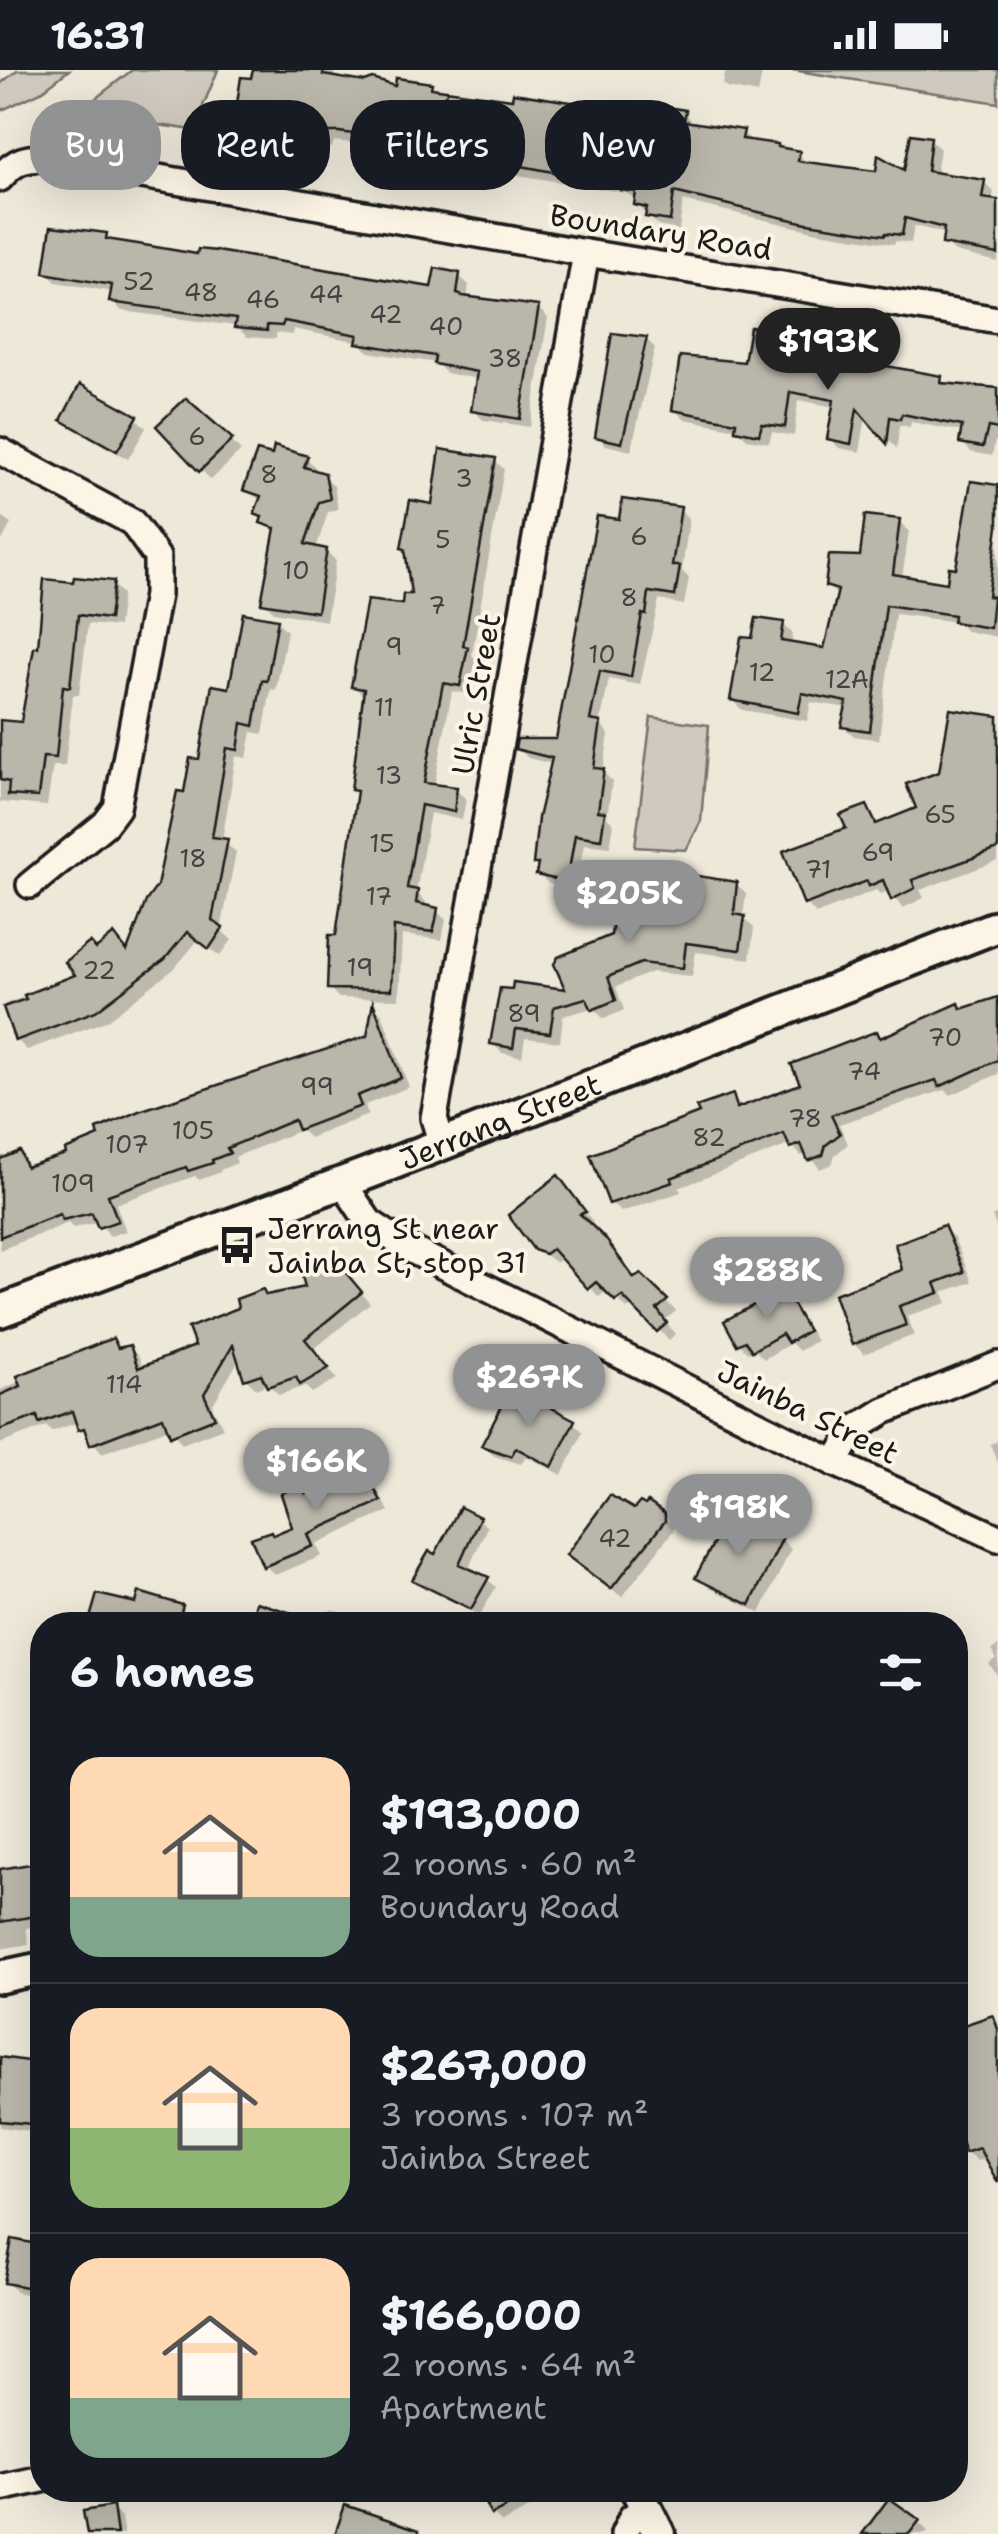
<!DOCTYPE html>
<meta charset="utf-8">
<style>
:root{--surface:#171b24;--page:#20242c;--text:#f1f3f6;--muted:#9ea1a6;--line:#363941;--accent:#919294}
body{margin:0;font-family:"Shantell Sans",sans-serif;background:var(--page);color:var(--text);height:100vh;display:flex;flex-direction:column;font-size:38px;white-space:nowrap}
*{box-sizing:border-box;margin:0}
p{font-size:32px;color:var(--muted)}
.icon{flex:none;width:55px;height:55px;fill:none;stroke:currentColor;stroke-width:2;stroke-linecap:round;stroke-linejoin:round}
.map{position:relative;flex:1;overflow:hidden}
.panel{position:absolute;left:30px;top:1542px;width:938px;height:890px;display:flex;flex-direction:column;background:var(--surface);border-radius:40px;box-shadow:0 10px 40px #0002}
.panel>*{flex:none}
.banner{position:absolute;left:30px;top:30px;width:940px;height:90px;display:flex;gap:20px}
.price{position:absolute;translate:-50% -85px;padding:0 22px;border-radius:35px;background:var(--accent);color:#fff;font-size:32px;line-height:65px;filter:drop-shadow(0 2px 5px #0008)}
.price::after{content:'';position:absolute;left:50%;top:60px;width:30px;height:22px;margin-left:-15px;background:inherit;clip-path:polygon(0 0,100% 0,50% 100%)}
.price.selected{background:#222;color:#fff}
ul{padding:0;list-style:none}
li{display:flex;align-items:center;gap:30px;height:250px;padding:0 40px}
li+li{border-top:2px solid var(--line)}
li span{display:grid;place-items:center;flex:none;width:280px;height:200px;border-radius:30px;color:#555}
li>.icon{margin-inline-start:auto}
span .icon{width:120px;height:120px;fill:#fffc;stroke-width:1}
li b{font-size:42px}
h2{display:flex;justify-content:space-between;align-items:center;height:120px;padding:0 40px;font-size:42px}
.pill{padding:0 35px;border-radius:40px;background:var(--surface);box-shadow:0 10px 40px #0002;font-size:35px;line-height:90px}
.pill.selected{background:var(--accent);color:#fff}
.status{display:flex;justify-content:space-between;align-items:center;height:70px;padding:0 50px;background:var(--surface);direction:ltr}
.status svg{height:28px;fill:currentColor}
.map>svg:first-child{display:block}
</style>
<div class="status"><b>16:31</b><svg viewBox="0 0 49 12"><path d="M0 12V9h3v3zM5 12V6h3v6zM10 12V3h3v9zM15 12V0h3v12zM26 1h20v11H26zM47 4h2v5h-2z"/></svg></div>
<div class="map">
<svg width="998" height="2464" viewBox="0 0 998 2464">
<rect width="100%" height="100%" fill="#eee8d9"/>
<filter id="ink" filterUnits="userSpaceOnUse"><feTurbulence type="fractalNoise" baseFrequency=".01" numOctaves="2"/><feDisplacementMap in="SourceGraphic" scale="20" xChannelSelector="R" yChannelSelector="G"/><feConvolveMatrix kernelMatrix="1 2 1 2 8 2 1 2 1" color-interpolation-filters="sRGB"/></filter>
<g filter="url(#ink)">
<g fill="#cfcabd" stroke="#76736c" stroke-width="2.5">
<polygon points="17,0 69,0 41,22 0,41 0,14"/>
<polygon points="132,0 218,0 193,60 77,43"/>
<polygon points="792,0 998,0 998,33"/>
<polygon points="651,647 709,655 701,751 686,780 635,777"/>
</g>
<g fill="#0003">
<polygon points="255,0 335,0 333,9 397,19 430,15 436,21 649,47 685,42 694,55 742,62 752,71 799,84 808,95 906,104 930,70 940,79 936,105 984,112 994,122 992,132 998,133 998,192 955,182 945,173 946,164 914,156 911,173 896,171 894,174 813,161 683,131 679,160 658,156 637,134 638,130 626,123 447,93 438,84 445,45 414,80 334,71 332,78 247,62 237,52"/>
<polygon points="726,0 759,0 762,3 758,24 727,18 723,14"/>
<polygon points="106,165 113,172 433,220 459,206 469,215 467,229 538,238 548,248 530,357 483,350 473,340 478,309 446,303 436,293 369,282 359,272 293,259 292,265 276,263 276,269 247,267 236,256 122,241 112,231 114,222 56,212 47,203"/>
<polygon points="776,262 785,271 780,293 941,309 948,316 998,321 998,371 995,371 992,386 971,382 962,372 964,362 911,352 910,357 899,355 897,379 866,346 860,382 839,378 829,368 835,337 798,330 794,366 772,362 769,373 747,369 737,359 684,349 675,340 746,294"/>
<polygon points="646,269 655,278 631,381 606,375 597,366"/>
<polygon points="186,331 241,381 211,410 159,356"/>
<polygon points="136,348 146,358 128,389 74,359 64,349"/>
<polygon points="306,388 316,398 315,403 324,405 334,416 338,439 328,442 316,479 326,481 336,491 326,551 274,542 264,532 277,463 257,444 262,431 246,420"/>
<polygon points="494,390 504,399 472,585 476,589 469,624 452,621 434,717 456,720 466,729 462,750 430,743 416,822 426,832 425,838 436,840 446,850 442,870 402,865 399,929 339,928 329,918 359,725 353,719 363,626 354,616 413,527 434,436"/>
<polygon points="998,418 998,567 966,561 957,552 895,544 879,670 854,666 844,657 848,638 811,632 807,651 742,640 732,630 754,571 783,554 793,564 791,575 826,581 837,525 827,515 862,489 899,451 909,461 902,508 949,516"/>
<polygon points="680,440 689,449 682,501 689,508 684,535 659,530 640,615 609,609 600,654 609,664 603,702 612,711 607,748 614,754 610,777 584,774 576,820 549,814 539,805 540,798 536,793 553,694 528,688 518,678 558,671 621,451"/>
<polygon points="0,444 11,454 0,474"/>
<polygon points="46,512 112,514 122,524 118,557 88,554 79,625 73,625 65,696 53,696 47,736 0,732 0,652 24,655 40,580"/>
<polygon points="277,551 287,561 276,620 271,619 263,664 252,662 247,688 236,686 222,771 236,782 221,860 232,870 220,886 198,870 174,899 106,951 27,980 17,970 5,934 79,906 96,882 129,884 159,817 186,725 231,621"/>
<polygon points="998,649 998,791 920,820 924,828 903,838 890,821 880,824 876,820 816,844 806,834 849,760 867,738 880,755 920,740 941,703"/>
<polygon points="736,814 746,824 743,848 754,858 750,889 696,882 692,906 652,902 616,917 624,940 604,949 593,938 563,946 560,972 525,968 522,987 502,983 492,973"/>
<polygon points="998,929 998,1004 951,1025 945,1020 839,1054 848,1074 835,1085 832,1094 820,1099 808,1084 801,1086 791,1074 679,1118 681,1122 621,1142 611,1133 702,1045 732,1027 743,1038 803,1015 876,964 882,970 958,936 963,941"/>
<polygon points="375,937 382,944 409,1017 365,1035 368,1045 309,1068 301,1060 235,1087 237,1093 220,1100 221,1102 199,1110 195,1106 116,1134 126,1161 110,1166 99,1152 73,1158 68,1153 0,1180 0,1092 19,1084 30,1098 369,968"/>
<polygon points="558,1108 593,1152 587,1154 635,1210 641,1207 676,1241 665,1250 675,1264 669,1270 634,1234 627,1239 608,1220 599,1227 563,1187 556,1193 536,1178"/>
<polygon points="998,1145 998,1161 992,1146"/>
<polygon points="944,1158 954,1168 972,1212 943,1222 947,1233 907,1246 914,1265 864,1284 854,1274 905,1201"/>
<polygon points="340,1198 370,1233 313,1280 337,1309 312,1323 305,1316 279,1325 268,1314 256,1319 246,1309 240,1288 212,1336 223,1358 182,1374 170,1358 102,1383 78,1352 51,1362 46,1356 0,1374 0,1320 112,1271 121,1280 129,1277 139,1287 143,1299 198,1278 268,1227 309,1219"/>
<polygon points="783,1222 793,1232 816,1271 799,1281 791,1273 764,1289 755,1280 748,1283 739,1274"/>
<polygon points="573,1352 583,1362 562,1405 526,1386 521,1394 494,1386 484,1376"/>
<polygon points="998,1371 998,1393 990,1374"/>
<polygon points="360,1398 370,1408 389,1441 316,1474 322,1486 275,1505 265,1495 273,1468 295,1459 301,1416 310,1425"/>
<polygon points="635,1442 663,1446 674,1457 673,1461 622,1527 579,1494"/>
<polygon points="479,1449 487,1457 468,1500 487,1509 496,1517 480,1545 424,1518 415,1509"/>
<polygon points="781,1469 791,1479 760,1543 708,1517 699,1507"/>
<polygon points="258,1535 308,1546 311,1541 319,1544 333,1540 382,1555 252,1555"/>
<polygon points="998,1576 998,1606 989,1594 996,1588 991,1580"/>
<polygon points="42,1794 42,1856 26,1858 29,1874 0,1879 0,1802"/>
<polygon points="992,1948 998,1953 998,2094 988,2087 977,2091 967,2082 955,2047 955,1961"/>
<polygon points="0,1989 42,1996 42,2063 0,2057"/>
<polygon points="14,2172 42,2177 42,2227 16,2222 7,2212"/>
<polygon points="481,2420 538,2420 544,2431 502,2453 493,2444"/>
<polygon points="112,2438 121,2448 124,2464 88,2464"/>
<polygon points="918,2452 928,2461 926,2464 865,2464"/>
</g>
<g fill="#bab6aa" stroke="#1c1c1c" stroke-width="2.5">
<polygon points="253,0 324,0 323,5 365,12 373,9 395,16 396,8 432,13 431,18 512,29 513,23 647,44 648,34 686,40 684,51 744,60 742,69 778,74 778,77 800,81 798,91 876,101 878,85 904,100 911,64 931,67 927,101 985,110 982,128 998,130 998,184 942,174 944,158 905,148 902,165 886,163 885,165 801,152 674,122 670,151 645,147 647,138 634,135 636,122 620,120 621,115 527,97 435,85 446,24 403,71 339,62 324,62 323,70 234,53 241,7 251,8"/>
<polygon points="51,156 107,163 106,169 138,174 197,184 198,179 217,181 431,217 435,198 460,203 457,224 463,226 539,236 520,349 471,341 477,302 434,294 435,286 356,273 358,265 284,251 282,256 267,255 267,261 234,258 236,249 109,232 112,215 44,203"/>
<polygon points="750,257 777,260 769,289 823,297 825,285 942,306 941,313 998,318 998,359 988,357 983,377 959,373 962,356 902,344 900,349 890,347 887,374 857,339 851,374 827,369 834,330 790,322 785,357 762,354 759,365 735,360 736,352 672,340 680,286 744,292"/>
<polygon points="612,263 647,267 622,373 595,367"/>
<polygon points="80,314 138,346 117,381 61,350"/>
<polygon points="186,328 233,369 199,402 156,356"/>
<polygon points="274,376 308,386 304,397 325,403 330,429 319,432 305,474 327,479 317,542 261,533 275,458 260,453 262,447 254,444 261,426 243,420 257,381 272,385"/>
<polygon points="440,379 496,388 463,576 468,577 460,616 443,613 424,713 457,717 454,742 421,735 407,818 418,820 416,833 438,838 436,850 433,862 394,857 391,920 327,919 329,865 336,865 357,721 351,720 364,619 351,617 367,530 402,534 403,524 411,524 405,479 401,478 410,430 432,434"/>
<polygon points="971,411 998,415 998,457 988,526 993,527 990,558 953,552 954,545 886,535 870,661 841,657 847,632 802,623 798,643 730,630 741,567 752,568 756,548 784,552 781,571 824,578 838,520 825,516 829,485 860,486 865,445 900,449 893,504 947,513 949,497 956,498"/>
<polygon points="622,429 681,437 672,496 680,496 675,526 649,522 646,545 642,544 631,607 600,601 590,650 601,652 594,698 604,699 598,741 605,742 601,769 575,765 567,812 536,805 538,794 533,794 538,748 552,688 515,679 517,669 556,669 597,446 619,449"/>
<polygon points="74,507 114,511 109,549 78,545 70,617 63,616 56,688 43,687 38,727 8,725 9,712 0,710 0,650 21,652 34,577 38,577 44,509 73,512"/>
<polygon points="243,543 278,549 267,611 262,610 254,656 242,653 238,680 227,678 212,767 228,769 212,850 223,858 209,879 187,862 165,889 96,941 15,971 3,937 26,929 24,925 75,905 65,892 90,872 96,879 114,864 127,881 146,831 157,816 177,721 184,722 190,688 199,689 212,615 229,618"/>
<polygon points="950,639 998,646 998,779 912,810 915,818 891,830 883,810 869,816 867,811 804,835 783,781 846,758 840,745 867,735 876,754 916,738 906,714 939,702"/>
<polygon points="620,794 737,812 734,844 745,846 740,880 686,873 683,898 641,893 608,907 616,930 592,940 586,928 554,937 550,963 516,959 513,978 490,974 500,918 512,919 513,912 565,919 554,894 558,887 611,865"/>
<polygon points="998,927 998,990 939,1017 936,1010 831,1045 840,1064 826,1075 823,1085 808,1091 801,1074 790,1078 784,1064 671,1108 673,1112 609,1134 590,1085 699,1043 696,1037 733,1024 737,1038 800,1014 791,994 877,961 880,968 959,933 961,939"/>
<polygon points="373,932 401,1008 357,1026 361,1036 298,1060 294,1050 227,1078 230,1083 212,1090 213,1093 188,1101 186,1097 108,1125 118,1151 98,1158 92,1143 62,1150 60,1144 0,1167 0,1089 20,1081 26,1097 66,1084 65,1080 99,1066 97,1059 139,1041 367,966"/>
<polygon points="558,1105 586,1142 580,1144 605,1168 634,1208 641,1204 668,1230 657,1239 667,1253 657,1262 622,1226 615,1231 596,1212 588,1219 552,1179 545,1184 534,1180 508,1145"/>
<polygon points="944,1155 964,1202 935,1213 939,1223 899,1236 906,1255 852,1275 834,1224 902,1200 895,1174"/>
<polygon points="331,1185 362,1222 305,1269 329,1298 300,1315 296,1307 267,1317 261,1304 244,1310 233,1275 204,1324 215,1348 170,1366 163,1347 90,1375 84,1358 78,1360 72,1341 39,1353 37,1346 0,1360 0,1325 21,1316 17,1306 113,1268 118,1278 130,1275 138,1298 195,1276 188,1258 238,1238 236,1229 263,1219 266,1225 305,1217 301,1203 316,1190 319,1193"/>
<polygon points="784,1219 808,1261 788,1273 782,1264 752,1281 745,1271 737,1275 724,1251"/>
<polygon points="512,1317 575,1350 552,1397 516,1378 511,1386 481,1376"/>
<polygon points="361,1395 381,1431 308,1464 313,1476 263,1497 251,1468 271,1461 273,1465 292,1457 281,1424 301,1413 306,1424"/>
<polygon points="610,1425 634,1439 640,1432 645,1435 648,1432 665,1444 665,1451 611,1519 566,1485"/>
<polygon points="460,1437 480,1447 459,1494 489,1507 471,1539 412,1510 429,1481 435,1484"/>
<polygon points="729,1444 783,1467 750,1535 695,1508"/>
<polygon points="139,1522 183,1535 181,1543 193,1546 192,1555 88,1555 97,1524 136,1533"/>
<polygon points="256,1532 315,1550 314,1555 250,1555"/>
<polygon points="42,1792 42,1845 0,1852 0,1799"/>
<polygon points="993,1945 998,1959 998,2113 979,2078 965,2083 955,2054 955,1958"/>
<polygon points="0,1987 42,1993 42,2055 0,2051"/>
<polygon points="12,2169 42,2175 42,2220 4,2213"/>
<polygon points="478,2420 540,2420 491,2445"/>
<polygon points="889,2428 920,2450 909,2464 862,2464"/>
<polygon points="345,2435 419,2460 419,2464 335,2464"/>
<polygon points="113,2436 117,2464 87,2464 83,2441"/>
</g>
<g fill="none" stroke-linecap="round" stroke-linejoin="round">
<g stroke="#1c1c1c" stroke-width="32">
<g id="minor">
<path d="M0 108C15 90 28 86 51 89L586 183 998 250"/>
<polyline points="0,381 132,452 157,487 157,525 117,738 105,754 30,815"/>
<polyline points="442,1074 434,1048 586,183"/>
<polyline points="343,1113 369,1152 408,1178 835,1393 998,1468"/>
<polyline points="835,1393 855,1359 884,1341 998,1295"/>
<polyline points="0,2418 42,2409"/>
<polyline points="624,2464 632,2447 646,2438"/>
</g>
</g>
<g stroke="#1c1c1c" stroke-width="38">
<g id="tertiary">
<path id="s1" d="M0 1241 371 1102 998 856"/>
<polyline points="0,1907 42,1898"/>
<polyline points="637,2420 659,2464"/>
</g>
</g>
<use href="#minor" stroke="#fcf5e5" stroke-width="25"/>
<use href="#tertiary" stroke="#fcf5e5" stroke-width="30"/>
</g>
</g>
<defs>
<g id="bus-bare" transform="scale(3)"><path d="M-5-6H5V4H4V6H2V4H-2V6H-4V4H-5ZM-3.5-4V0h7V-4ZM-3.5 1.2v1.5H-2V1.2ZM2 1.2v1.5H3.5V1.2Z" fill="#1c1c1c" stroke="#fcf5e5" stroke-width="2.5" paint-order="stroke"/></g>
</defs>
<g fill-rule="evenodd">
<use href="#bus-bare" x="237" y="1175"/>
</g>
<g text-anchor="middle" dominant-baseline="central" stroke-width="8" stroke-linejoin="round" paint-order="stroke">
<g font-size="25" fill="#444240">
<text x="139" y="211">52</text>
<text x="201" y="222">48</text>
<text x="326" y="224">44</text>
<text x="263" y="229">46</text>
<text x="386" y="244">42</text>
<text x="446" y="256">40</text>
<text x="505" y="288">38</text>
<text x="197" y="366">6</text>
<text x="269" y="404">8</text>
<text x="464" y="408">3</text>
<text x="639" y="466">6</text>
<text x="443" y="469">5</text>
<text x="296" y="500">10</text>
<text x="629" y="527">8</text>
<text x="437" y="535">7</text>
<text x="394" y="576">9</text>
<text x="602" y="584">10</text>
<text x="762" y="602">12</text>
<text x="847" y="609">12A</text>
<text x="384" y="637">11</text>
<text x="389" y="705">13</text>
<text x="940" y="744">65</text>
<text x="382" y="773">15</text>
<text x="878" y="782">69</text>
<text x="193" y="788">18</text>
<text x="818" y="799">71</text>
<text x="379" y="826">17</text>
<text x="360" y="897">19</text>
<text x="99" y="900">22</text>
<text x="524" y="943">89</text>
<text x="945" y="967">70</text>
<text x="864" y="1001">74</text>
<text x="317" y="1016">99</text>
<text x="805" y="1048">78</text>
<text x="193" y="1060">105</text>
<text x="709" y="1067">82</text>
<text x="127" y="1074">107</text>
<text x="73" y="1113">109</text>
<text x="124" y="1314">114</text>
<text x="615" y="1468">42</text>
</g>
<g font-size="30" fill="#1c1c1c" stroke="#fcf5e5">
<text transform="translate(661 162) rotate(9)">Boundary Road</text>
<text transform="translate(476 624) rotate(-80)">Ulric Street</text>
<text stroke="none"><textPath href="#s1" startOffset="535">Jerrang Street</textPath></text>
<text transform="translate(808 1342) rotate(26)">Jainba Street</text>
</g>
<g font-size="30" fill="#1c1c1c" stroke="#fcf5e5" text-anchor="start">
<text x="267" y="1158">Jerrang St near<tspan x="267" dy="34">Jainba St, stop 31</tspan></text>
</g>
</g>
</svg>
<b class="price selected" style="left:828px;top:323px">$193K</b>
<b class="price" style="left:629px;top:875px">$205K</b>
<b class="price" style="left:767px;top:1252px">$288K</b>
<b class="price" style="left:529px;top:1359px">$267K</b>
<b class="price" style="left:316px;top:1443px">$166K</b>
<b class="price" style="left:739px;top:1489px">$198K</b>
<div class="banner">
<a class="pill selected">Buy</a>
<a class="pill">Rent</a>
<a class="pill">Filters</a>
<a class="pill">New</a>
</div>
<section class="panel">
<h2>6 homes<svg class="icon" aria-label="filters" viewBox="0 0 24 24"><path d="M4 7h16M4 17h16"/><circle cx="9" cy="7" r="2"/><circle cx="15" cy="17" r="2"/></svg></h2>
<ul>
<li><span style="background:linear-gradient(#ffd9b3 70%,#7fa58c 0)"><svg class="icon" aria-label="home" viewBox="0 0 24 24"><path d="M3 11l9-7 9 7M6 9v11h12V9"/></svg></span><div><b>$193,000</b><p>2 rooms · 60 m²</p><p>Boundary Road</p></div></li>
<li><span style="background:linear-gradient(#ffd9b3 60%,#8fb573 0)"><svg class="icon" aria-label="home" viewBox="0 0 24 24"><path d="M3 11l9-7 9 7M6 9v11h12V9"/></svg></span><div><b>$267,000</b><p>3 rooms · 107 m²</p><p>Jainba Street</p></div></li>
<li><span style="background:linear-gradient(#ffd9b3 70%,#7fa58c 0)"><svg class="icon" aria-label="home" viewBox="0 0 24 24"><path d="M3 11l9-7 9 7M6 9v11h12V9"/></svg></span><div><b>$166,000</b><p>2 rooms · 64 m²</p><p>Apartment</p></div></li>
</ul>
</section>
</div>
